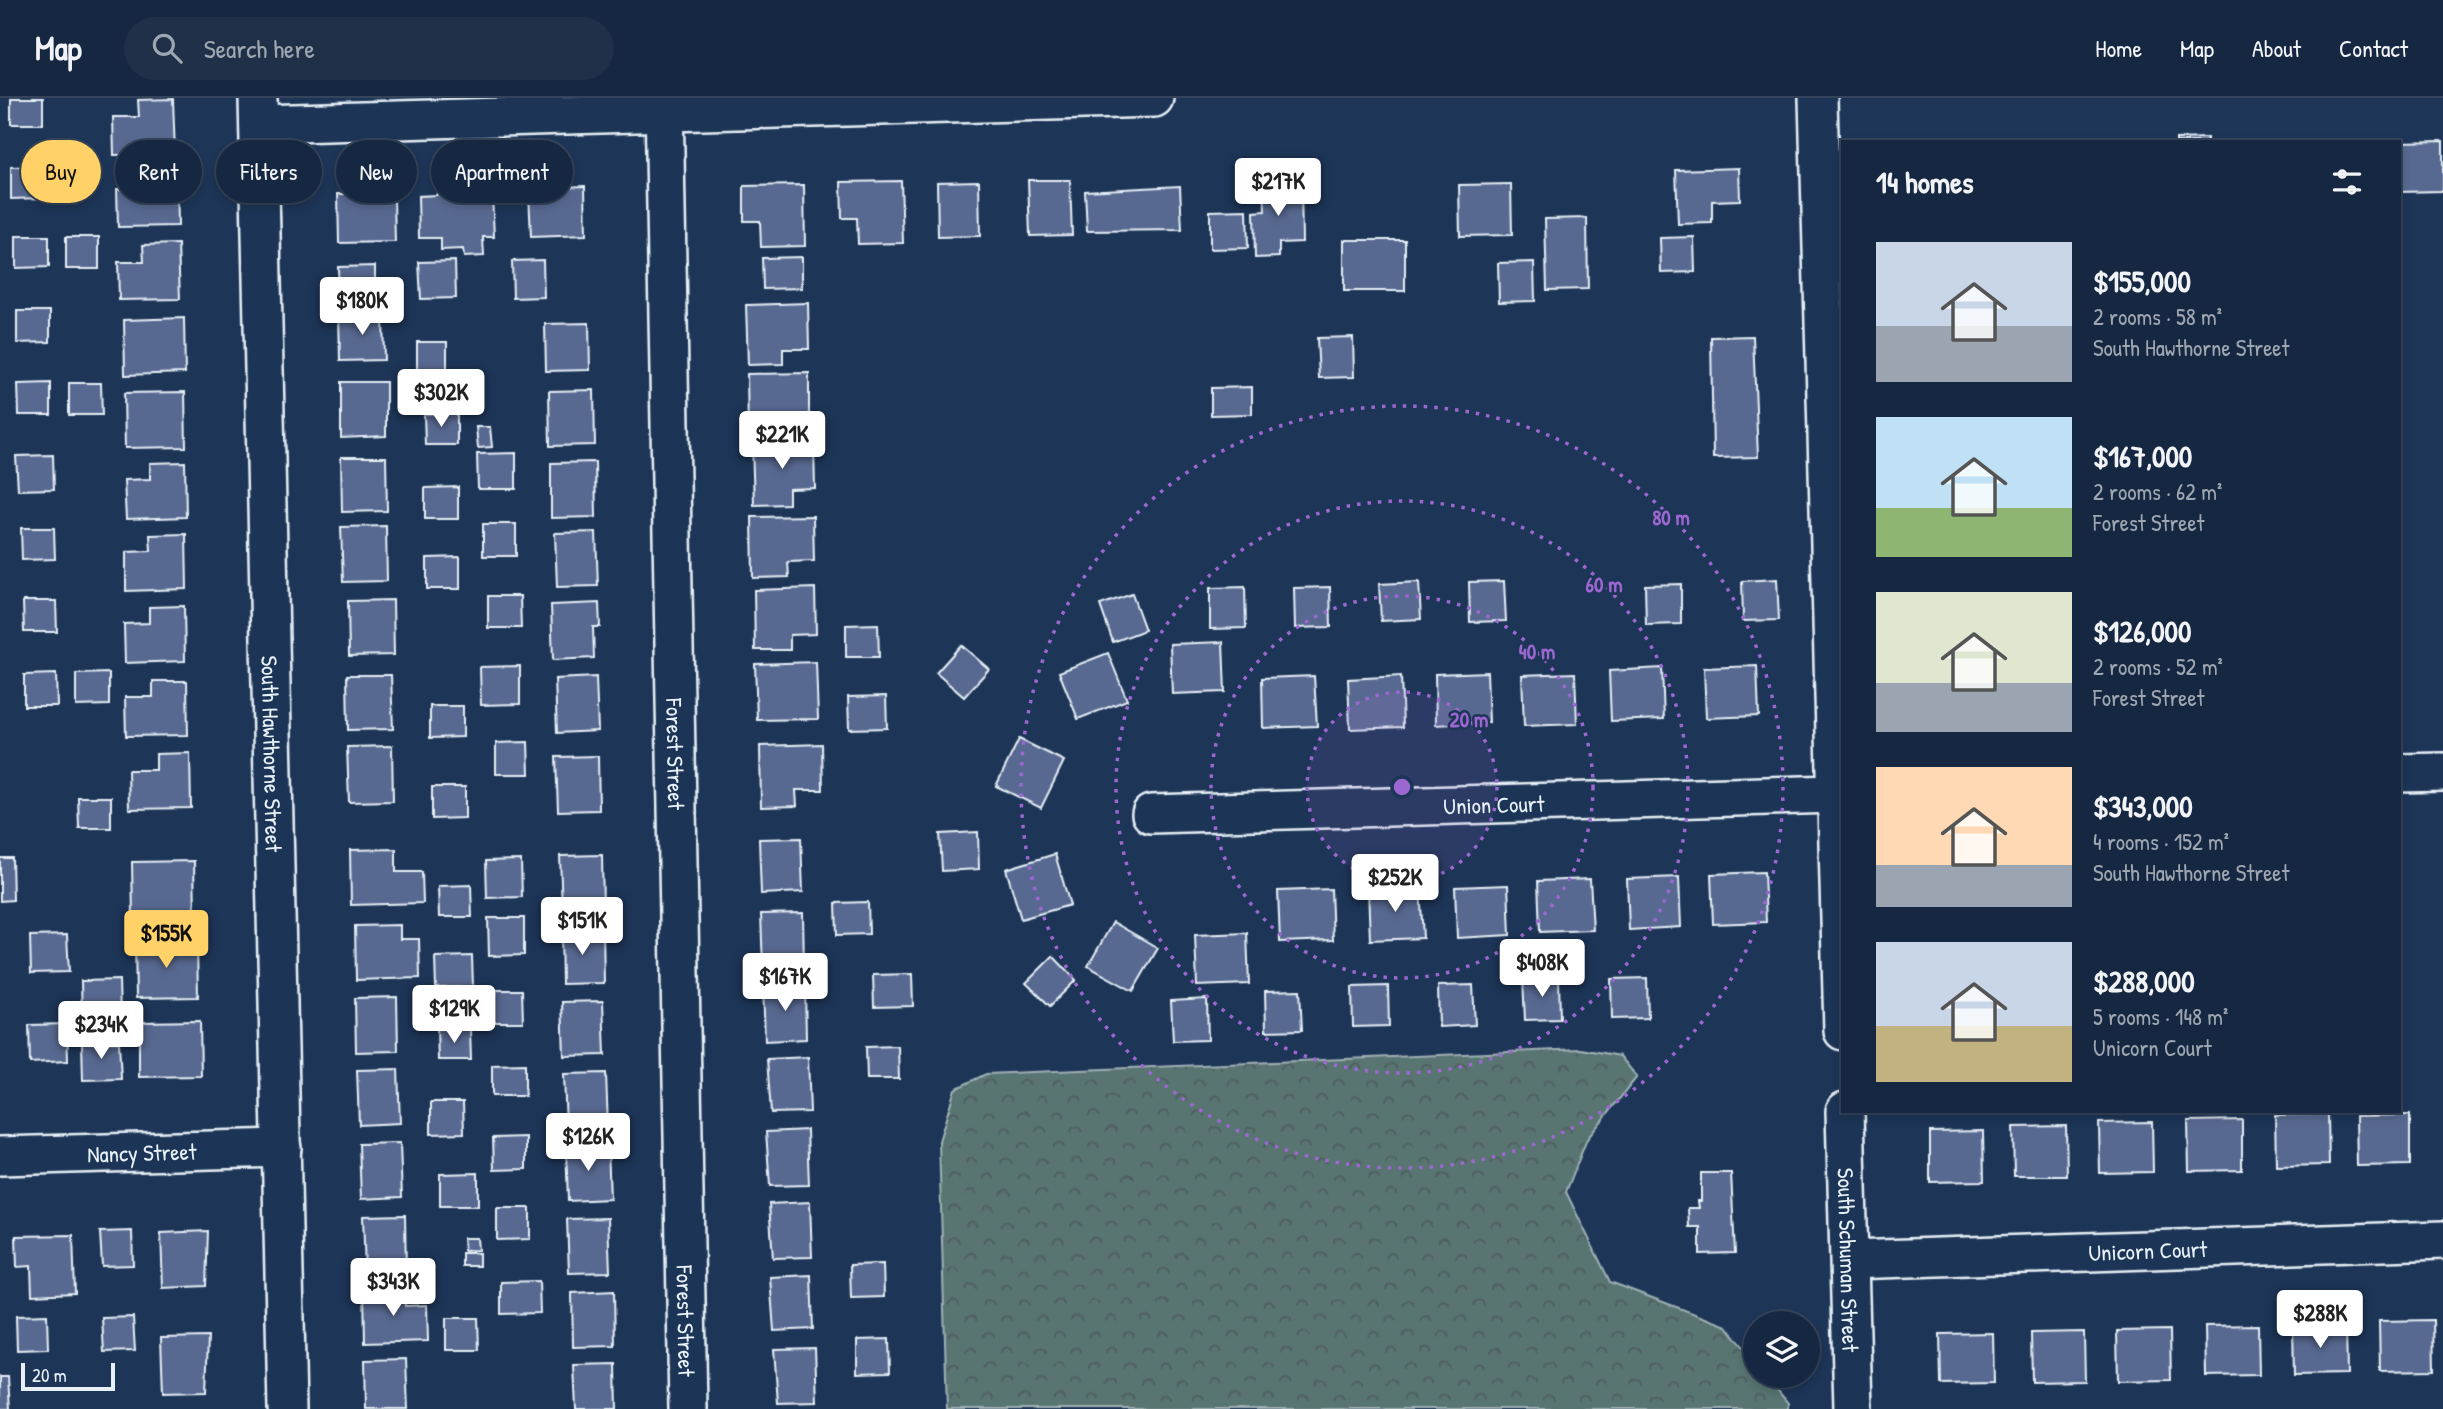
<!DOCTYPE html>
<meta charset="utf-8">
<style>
:root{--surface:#162841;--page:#1f3048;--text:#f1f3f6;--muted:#9ea6b1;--line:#35445a;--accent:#ffd166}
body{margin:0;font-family:"Patrick Hand",sans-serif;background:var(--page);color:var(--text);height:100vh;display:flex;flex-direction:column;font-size:26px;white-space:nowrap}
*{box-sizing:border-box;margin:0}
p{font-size:23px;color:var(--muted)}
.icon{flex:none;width:38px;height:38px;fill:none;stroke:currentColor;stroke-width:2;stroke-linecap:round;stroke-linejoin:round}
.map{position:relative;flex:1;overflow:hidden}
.sheet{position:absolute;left:1841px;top:42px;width:560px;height:973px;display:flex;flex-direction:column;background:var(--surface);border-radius:0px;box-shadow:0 4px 10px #0003,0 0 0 2px var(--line)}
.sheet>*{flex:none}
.hud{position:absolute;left:21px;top:42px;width:665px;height:63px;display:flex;gap:14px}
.fabs{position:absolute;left:1743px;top:1213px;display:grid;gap:14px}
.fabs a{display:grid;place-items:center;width:77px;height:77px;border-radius:50%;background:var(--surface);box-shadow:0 4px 10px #0003,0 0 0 2px var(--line);font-size:35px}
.scale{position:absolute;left:21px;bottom:18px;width:94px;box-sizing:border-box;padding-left:7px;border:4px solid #e8f1f8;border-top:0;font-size:19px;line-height:24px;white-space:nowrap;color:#e8f1f8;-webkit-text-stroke:5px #1d3557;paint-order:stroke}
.price{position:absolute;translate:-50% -60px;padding:0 16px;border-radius:7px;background:#fff;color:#222;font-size:23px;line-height:46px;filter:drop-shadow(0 2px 4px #0008)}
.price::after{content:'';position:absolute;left:50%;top:42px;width:21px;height:16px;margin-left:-10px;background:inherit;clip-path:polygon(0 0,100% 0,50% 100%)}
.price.on{background:var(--accent);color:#111}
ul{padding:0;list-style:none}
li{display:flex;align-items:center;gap:21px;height:175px;padding:0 35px}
li span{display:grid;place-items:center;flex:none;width:196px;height:140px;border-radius:0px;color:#555}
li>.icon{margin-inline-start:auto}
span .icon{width:84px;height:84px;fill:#fffc;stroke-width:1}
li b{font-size:30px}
h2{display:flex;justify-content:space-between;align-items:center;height:84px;padding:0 35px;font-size:30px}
.pill{padding:0 24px;border-radius:32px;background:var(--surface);box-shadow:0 4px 10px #0003,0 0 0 2px var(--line);font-size:24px;line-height:63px}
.pill.on{background:var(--accent);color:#111}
header{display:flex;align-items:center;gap:42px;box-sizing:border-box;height:98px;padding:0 35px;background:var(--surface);border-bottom:2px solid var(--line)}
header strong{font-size:33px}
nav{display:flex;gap:38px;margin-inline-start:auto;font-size:24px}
.search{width:490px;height:63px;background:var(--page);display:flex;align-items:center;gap:18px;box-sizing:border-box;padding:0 24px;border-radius:38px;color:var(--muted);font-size:26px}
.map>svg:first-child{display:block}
</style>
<header>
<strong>Map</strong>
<div class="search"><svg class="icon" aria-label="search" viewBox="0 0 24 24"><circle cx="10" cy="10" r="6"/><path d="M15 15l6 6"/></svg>Search here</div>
<nav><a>Home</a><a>Map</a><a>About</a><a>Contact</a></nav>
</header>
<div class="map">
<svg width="2443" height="1311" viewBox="0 0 2443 1311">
<defs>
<pattern id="forest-crowns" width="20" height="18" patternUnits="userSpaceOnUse" patternTransform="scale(1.75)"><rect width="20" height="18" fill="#587472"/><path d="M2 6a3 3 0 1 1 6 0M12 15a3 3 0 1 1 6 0" fill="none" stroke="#4e5c5c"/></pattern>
</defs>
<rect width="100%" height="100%" fill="#1d3557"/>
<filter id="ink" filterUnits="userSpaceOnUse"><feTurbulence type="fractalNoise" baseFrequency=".0143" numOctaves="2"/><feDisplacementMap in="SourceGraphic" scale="14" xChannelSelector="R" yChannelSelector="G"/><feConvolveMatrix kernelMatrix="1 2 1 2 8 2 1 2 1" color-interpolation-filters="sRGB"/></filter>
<g filter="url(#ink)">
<polygon fill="url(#forest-crowns)" stroke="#a0b2b5" stroke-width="2" points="1581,951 1620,958 1637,979 1587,1041 1566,1094 1610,1184 1727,1228 1755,1264 1755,1278 1766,1278 1788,1305 1788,1311 947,1311 939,1043 955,991 986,976"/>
<g fill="#596991" stroke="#e8f1f8" stroke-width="2">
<rect x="11" y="0" width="32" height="26"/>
<polygon points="173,1 175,56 114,57 113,19 139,19 138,2"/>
<polygon points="2207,40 2207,44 2176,44 2176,41"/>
<polygon points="2443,43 2443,93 2399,94 2399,44"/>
<polygon points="44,68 44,100 11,101 11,69"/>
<polygon points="1739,70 1740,102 1712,103 1712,125 1678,126 1676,72"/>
<polygon points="177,73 178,128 118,129 117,91 142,91 142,74"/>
<polygon points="1028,82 1070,82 1072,137 1030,138"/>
<polygon points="901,83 903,145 858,146 857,120 842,120 841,84"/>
<polygon points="979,83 980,138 938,139 937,84"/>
<polygon points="1301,83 1302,144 1279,145 1279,159 1255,160 1254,114 1265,113 1264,84"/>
<polygon points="1511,86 1512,137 1460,138 1459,87"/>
<polygon points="804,87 805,148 761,149 760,123 744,123 744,88"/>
<polygon points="585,88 586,137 531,139 529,95 560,94 560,89"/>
<polygon points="1180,88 1182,132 1087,133 1085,93"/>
<polygon points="462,92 462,97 492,96 494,139 483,139 484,158 464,159 463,151 441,152 441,140 419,140 418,98 437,97 437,93"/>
<polygon points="338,96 363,96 363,101 394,100 395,144 339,145"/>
<polygon points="1247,112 1248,150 1210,151 1210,113"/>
<polygon points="1587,120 1588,191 1547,192 1545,121"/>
<polygon points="16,138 49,138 49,169 16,170"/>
<rect x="66" y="139" width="33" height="32"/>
<polygon points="1694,139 1695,174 1661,175 1660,140"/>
<rect x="1344" y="142" width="61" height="51"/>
<polygon points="178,146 180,201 119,202 118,164 144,164 143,147"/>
<polygon points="802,159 802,190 763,191 762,160"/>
<polygon points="543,162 544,199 513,200 512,163"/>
<polygon points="455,163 456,200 421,201 419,164"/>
<polygon points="1534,164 1535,203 1499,204 1498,165"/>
<polygon points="375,168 375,200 339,201 338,169"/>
<polygon points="808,205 809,251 783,251 783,266 748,267 746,207"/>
<polygon points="17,213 50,213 50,244 17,245"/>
<polygon points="383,215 384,262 340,263 339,216"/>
<polygon points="184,220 185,275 125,277 124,222"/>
<polygon points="589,225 590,272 546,273 545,226"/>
<polygon points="1753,238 1758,359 1713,360 1711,239"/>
<polygon points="1353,239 1354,279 1319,280 1317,240"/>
<rect x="417" y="244" width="30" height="32"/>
<polygon points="809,275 809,320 783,321 784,336 748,337 747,276"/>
<polygon points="341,284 386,284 386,338 341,340"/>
<polygon points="51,285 51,317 19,317 18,286"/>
<polygon points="69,285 101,285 102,317 69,317"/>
<polygon points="1252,289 1252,316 1211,317 1211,290"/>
<polygon points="594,292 595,347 550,348 549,293"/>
<polygon points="185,294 186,349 125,350 124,295"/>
<polygon points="457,315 457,347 425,347 424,316"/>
<polygon points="476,329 490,329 492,349 478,350"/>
<polygon points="814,345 815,390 789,391 789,406 754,407 752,346"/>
<polygon points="516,355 516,391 478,391 477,356"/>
<polygon points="53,357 54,391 18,392 16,358"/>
<polygon points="341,359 386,359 387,413 342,414"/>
<polygon points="185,364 186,419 126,421 124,382 150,381 150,365"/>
<polygon points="595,364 596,419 551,420 551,365"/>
<polygon points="458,389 458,421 425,421 425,390"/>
<polygon points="813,418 814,463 788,464 789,479 753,480 752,419"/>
<rect x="483" y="426" width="33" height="32"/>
<polygon points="386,428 387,483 343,484 341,429"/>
<polygon points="21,430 54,430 55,461 22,462"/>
<polygon points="596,434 598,488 557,489 555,435"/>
<polygon points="186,436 187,491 126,493 126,454 151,453 150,437"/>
<polygon points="460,459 460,491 427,491 427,460"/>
<polygon points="1777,481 1779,522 1743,523 1742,483"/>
<polygon points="1504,483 1506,523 1470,524 1469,484"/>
<polygon points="1419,484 1421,521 1381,523 1379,486"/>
<polygon points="1681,486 1681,526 1646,527 1645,487"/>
<polygon points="1245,489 1246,530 1210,531 1210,490"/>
<polygon points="1330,489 1331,529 1295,530 1294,490"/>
<polygon points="815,490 816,536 790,537 790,552 755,552 754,492"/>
<polygon points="1132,496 1145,532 1113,544 1100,507"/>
<polygon points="488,498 520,498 521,530 488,530"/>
<polygon points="393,502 394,557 349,558 348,503"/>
<polygon points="23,503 56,503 57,534 24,534"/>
<polygon points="599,505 600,529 593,529 594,560 553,562 551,507"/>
<polygon points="184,508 185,563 125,565 124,526 149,525 149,509"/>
<polygon points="878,526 879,559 846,559 846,527"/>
<polygon points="1223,544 1225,594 1172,596 1170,546"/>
<polygon points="961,547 989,571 964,599 936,575"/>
<polygon points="1108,555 1127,602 1078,621 1059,574"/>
<polygon points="816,564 818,621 757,622 755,566"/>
<polygon points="520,568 520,606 481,607 480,569"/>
<polygon points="1757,568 1759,618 1706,620 1704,570"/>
<polygon points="1662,570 1664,621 1611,623 1609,573"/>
<polygon points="1487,574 1489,624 1436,627 1435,576"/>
<polygon points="109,575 109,607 76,608 76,576"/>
<polygon points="1575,575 1577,626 1524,628 1522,577"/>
<polygon points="56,576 57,608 24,608 24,577"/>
<polygon points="347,577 391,577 393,631 348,632"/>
<polygon points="1314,578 1317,628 1263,630 1262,580"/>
<polygon points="1401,578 1403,629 1350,631 1348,581"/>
<polygon points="596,579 598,633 557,635 555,581"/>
<polygon points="153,583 187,583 188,637 126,638 125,599 153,599"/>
<polygon points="886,598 887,630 849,631 848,599"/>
<polygon points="430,608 463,608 463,639 430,640"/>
<polygon points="1019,641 1064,663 1041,710 996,688"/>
<polygon points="528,644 529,676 496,676 496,645"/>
<polygon points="822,646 823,692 796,692 797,708 761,709 760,648"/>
<polygon points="392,648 393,703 349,704 347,649"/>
<polygon points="190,655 191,710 129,711 128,672 156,672 156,656"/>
<polygon points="598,658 599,712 558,713 556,659"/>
<polygon points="432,689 465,689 465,720 432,721"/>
<polygon points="78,699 111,699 111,730 79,730"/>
<polygon points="978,734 979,771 942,773 940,736"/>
<polygon points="801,740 803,794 761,796 759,741"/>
<polygon points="396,751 396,774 422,774 423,805 351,807 350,752"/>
<polygon points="1055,756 1070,807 1021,821 1006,771"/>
<polygon points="602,757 603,811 562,813 560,758"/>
<polygon points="0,760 12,760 13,802 0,803"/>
<polygon points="521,762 522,799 487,800 486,763"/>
<polygon points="194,763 195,818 133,819 132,764"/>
<polygon points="1764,774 1766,824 1713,826 1711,776"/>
<polygon points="1679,779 1681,829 1629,832 1627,781"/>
<polygon points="1590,781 1593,832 1540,834 1538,783"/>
<polygon points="471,787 472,819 439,819 438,788"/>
<polygon points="1508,787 1510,837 1457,840 1455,789"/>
<polygon points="1420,789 1423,840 1370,842 1368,791"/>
<polygon points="1331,791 1333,842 1280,844 1278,793"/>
<polygon points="868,804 869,836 837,837 836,805"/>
<polygon points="803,815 804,869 763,870 761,816"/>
<polygon points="488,820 524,820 524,857 489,858"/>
<polygon points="1113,824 1158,850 1133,893 1088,868"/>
<polygon points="400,827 400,841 419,841 420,880 356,882 355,828"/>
<polygon points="603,831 604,885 562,886 561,832"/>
<polygon points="1247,835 1249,886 1197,888 1195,837"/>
<polygon points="67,837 69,874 31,875 30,838"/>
<polygon points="197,844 198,899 136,900 135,845"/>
<polygon points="472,858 473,889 436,890 435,859"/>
<polygon points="1053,858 1076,882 1050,908 1026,885"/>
<polygon points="912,876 913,908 874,909 873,877"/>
<polygon points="1559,880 1560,921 1525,922 1523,881"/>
<polygon points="1647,880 1648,920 1612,921 1611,881"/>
<polygon points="119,882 120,918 82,919 81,883"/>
<polygon points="805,887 806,941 765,943 763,888"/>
<polygon points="1473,887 1475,927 1439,929 1438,888"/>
<polygon points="1388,888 1389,928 1353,929 1352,889"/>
<polygon points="490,892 522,892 523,924 490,924"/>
<polygon points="1300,892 1302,932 1266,933 1265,893"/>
<polygon points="397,899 398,953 356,954 355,900"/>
<polygon points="1207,901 1208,942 1173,943 1171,903"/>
<polygon points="603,903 605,957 564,958 562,904"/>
<polygon points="200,923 201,978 139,979 139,924"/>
<polygon points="67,926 68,963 30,965 29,927"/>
<polygon points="437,931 470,931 471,962 438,962"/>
<polygon points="119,944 121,981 83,982 82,945"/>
<polygon points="898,948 899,981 867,981 866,949"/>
<polygon points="808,959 810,1014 771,1015 767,961"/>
<polygon points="525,966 525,998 492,998 492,967"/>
<polygon points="398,971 400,1025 359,1027 357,972"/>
<polygon points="606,975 608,1029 566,1030 564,976"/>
<polygon points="431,1004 463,1004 464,1035 431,1036"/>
<polygon points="2328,1016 2329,1067 2276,1068 2275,1017"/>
<polygon points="2410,1017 2410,1067 2357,1068 2356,1018"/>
<polygon points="2242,1022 2242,1072 2189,1073 2188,1023"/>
<polygon points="2152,1024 2153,1074 2100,1075 2099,1025"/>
<polygon points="2066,1028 2067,1078 2014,1078 2013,1029"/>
<polygon points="807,1032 809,1087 770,1088 766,1034"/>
<polygon points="1983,1033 1984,1083 1930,1084 1930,1034"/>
<polygon points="526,1039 526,1071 494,1072 493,1040"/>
<polygon points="400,1045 402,1099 361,1101 359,1046"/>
<polygon points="608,1047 610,1101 568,1103 566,1048"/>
<polygon points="478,1075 478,1108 440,1108 440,1076"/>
<polygon points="1701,1075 1731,1075 1735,1155 1700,1156 1700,1129 1689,1129 1688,1110 1699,1110 1698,1103 1701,1103"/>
<polygon points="810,1104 812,1159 773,1160 769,1106"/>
<polygon points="497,1110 530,1110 530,1141 497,1142"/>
<polygon points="405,1117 406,1172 365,1173 363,1118"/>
<polygon points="608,1120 610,1174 569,1175 567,1121"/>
<polygon points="132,1133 133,1167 102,1168 100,1134"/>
<polygon points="208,1133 206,1188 163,1190 161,1135"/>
<polygon points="73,1137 75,1195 32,1197 31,1168 17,1169 16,1138"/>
<polygon points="463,1140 477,1140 478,1152 464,1153"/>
<rect x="462" y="1155" width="17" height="13"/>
<polygon points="883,1166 884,1199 851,1200 850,1167"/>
<polygon points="811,1177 813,1231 774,1233 770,1179"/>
<polygon points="539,1183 540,1215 501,1216 501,1184"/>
<polygon points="405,1190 405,1208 427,1207 428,1243 365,1245 364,1191"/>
<polygon points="614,1193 615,1248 573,1249 572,1195"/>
<polygon points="47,1217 48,1251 17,1252 16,1218"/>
<polygon points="133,1219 135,1253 104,1254 102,1220"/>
<polygon points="446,1220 478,1220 479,1252 446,1252"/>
<polygon points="2433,1222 2434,1272 2380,1273 2379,1223"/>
<polygon points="2346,1226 2347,1276 2294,1277 2293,1227"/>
<polygon points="2258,1227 2259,1277 2206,1278 2205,1228"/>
<polygon points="2170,1232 2171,1282 2118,1283 2117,1233"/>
<polygon points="2084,1234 2085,1283 2032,1284 2031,1235"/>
<polygon points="1993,1235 1994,1285 1941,1286 1940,1236"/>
<polygon points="208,1239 206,1294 163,1295 161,1240"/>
<polygon points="889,1241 890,1274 857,1275 857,1242"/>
<polygon points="815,1250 817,1304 778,1305 774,1251"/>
<polygon points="406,1261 408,1311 366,1311 365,1262"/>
<polygon points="616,1266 617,1311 576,1311 574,1267"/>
<polygon points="0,1279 8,1279 10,1311 0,1311"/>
</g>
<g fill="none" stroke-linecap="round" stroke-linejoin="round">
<g stroke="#e8f1f8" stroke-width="42">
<g id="minor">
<path id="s1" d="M258 0 287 1311"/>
<path id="s2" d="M664 0 688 1311"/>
<polyline points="1818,0 1843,933"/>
<polyline points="259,26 1154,0"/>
<polyline points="2399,675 2443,674"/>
<path id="s3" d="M1151 716 1835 696"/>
<path id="s4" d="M1845 1013 1853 1311"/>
<path id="s5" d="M0 1058 282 1050"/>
<path id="s6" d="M1850 1162 2443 1142"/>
</g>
</g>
<use href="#minor" stroke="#1d3557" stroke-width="37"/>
</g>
</g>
<circle cx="1402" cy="689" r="95" fill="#9c67d0" fill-opacity=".12"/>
<g fill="none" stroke="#9c67d0" stroke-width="3.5" stroke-dasharray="3.5 7">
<circle cx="1402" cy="689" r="95"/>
<circle cx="1402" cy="689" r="191"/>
<circle cx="1402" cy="689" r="286"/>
<circle cx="1402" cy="689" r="381"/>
</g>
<g text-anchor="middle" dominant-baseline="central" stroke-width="5" stroke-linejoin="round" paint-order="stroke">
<g font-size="23" fill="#e8f1f8" stroke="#1d3557">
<text stroke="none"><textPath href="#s1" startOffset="656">South Hawthorne Street</textPath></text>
<text stroke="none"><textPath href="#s2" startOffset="656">Forest Street</textPath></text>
<text stroke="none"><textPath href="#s3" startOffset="343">Union Court</textPath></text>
<text stroke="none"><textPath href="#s5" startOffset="142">Nancy Street</textPath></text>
<text stroke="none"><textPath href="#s6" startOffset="298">Unicorn Court</textPath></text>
<text stroke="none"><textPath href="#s4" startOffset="149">South Schuman Street</textPath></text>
<text stroke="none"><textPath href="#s2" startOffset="1223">Forest Street</textPath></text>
</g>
</g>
<circle cx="1402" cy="689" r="10" fill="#9c67d0" stroke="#1d3557" stroke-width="3.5"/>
<g font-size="21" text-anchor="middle" font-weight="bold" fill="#9c67d0" stroke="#1d3557" stroke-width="5" stroke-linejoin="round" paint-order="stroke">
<text x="1671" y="427">80 m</text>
<text x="1604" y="494">60 m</text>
<text x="1537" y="561">40 m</text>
<text x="1469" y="629">20 m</text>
</g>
</svg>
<div class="fabs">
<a><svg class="icon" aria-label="layers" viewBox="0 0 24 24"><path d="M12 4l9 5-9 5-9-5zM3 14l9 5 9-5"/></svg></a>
</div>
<div class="scale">20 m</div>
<b class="price" style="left:1278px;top:120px">$217K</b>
<b class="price" style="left:362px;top:239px">$180K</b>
<b class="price" style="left:441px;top:331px">$302K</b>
<b class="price" style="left:782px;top:373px">$221K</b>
<b class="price" style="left:1395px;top:816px">$252K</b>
<b class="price" style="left:582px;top:859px">$151K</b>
<b class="price on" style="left:166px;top:872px">$155K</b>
<b class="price" style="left:1542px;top:901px">$408K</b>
<b class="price" style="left:785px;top:915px">$167K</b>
<b class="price" style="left:454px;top:947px">$129K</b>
<b class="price" style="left:101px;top:963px">$234K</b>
<b class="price" style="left:588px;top:1075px">$126K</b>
<b class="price" style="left:393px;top:1220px">$343K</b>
<b class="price" style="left:2320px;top:1252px">$288K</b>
<div class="hud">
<a class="pill on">Buy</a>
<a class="pill">Rent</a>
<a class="pill">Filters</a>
<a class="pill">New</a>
<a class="pill">Apartment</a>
</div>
<section class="sheet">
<h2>14 homes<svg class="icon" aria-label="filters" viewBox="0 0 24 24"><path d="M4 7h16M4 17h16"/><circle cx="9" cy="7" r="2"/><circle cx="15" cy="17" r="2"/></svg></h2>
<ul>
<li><span style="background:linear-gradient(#c9d6e8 60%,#9aa5b1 0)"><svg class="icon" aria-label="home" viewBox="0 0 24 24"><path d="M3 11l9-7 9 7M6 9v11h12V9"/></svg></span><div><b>$155,000</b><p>2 rooms · 58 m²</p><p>South Hawthorne Street</p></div></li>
<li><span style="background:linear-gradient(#bfe0f5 65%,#8fb573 0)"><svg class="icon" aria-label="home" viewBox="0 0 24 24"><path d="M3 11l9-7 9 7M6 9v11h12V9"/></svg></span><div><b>$167,000</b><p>2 rooms · 62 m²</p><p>Forest Street</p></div></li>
<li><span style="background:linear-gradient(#dfe7d0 65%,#9aa5b1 0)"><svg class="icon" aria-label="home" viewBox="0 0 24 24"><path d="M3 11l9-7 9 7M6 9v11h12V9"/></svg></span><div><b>$126,000</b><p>2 rooms · 52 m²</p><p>Forest Street</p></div></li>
<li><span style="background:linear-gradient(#ffd9b3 70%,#9aa5b1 0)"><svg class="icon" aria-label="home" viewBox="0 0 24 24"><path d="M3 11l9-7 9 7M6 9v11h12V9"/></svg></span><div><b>$343,000</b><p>4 rooms · 152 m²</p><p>South Hawthorne Street</p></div></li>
<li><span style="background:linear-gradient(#c9d6e8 60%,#c2b280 0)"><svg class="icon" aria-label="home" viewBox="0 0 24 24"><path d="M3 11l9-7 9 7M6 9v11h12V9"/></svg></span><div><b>$288,000</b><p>5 rooms · 148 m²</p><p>Unicorn Court</p></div></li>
</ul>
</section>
</div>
